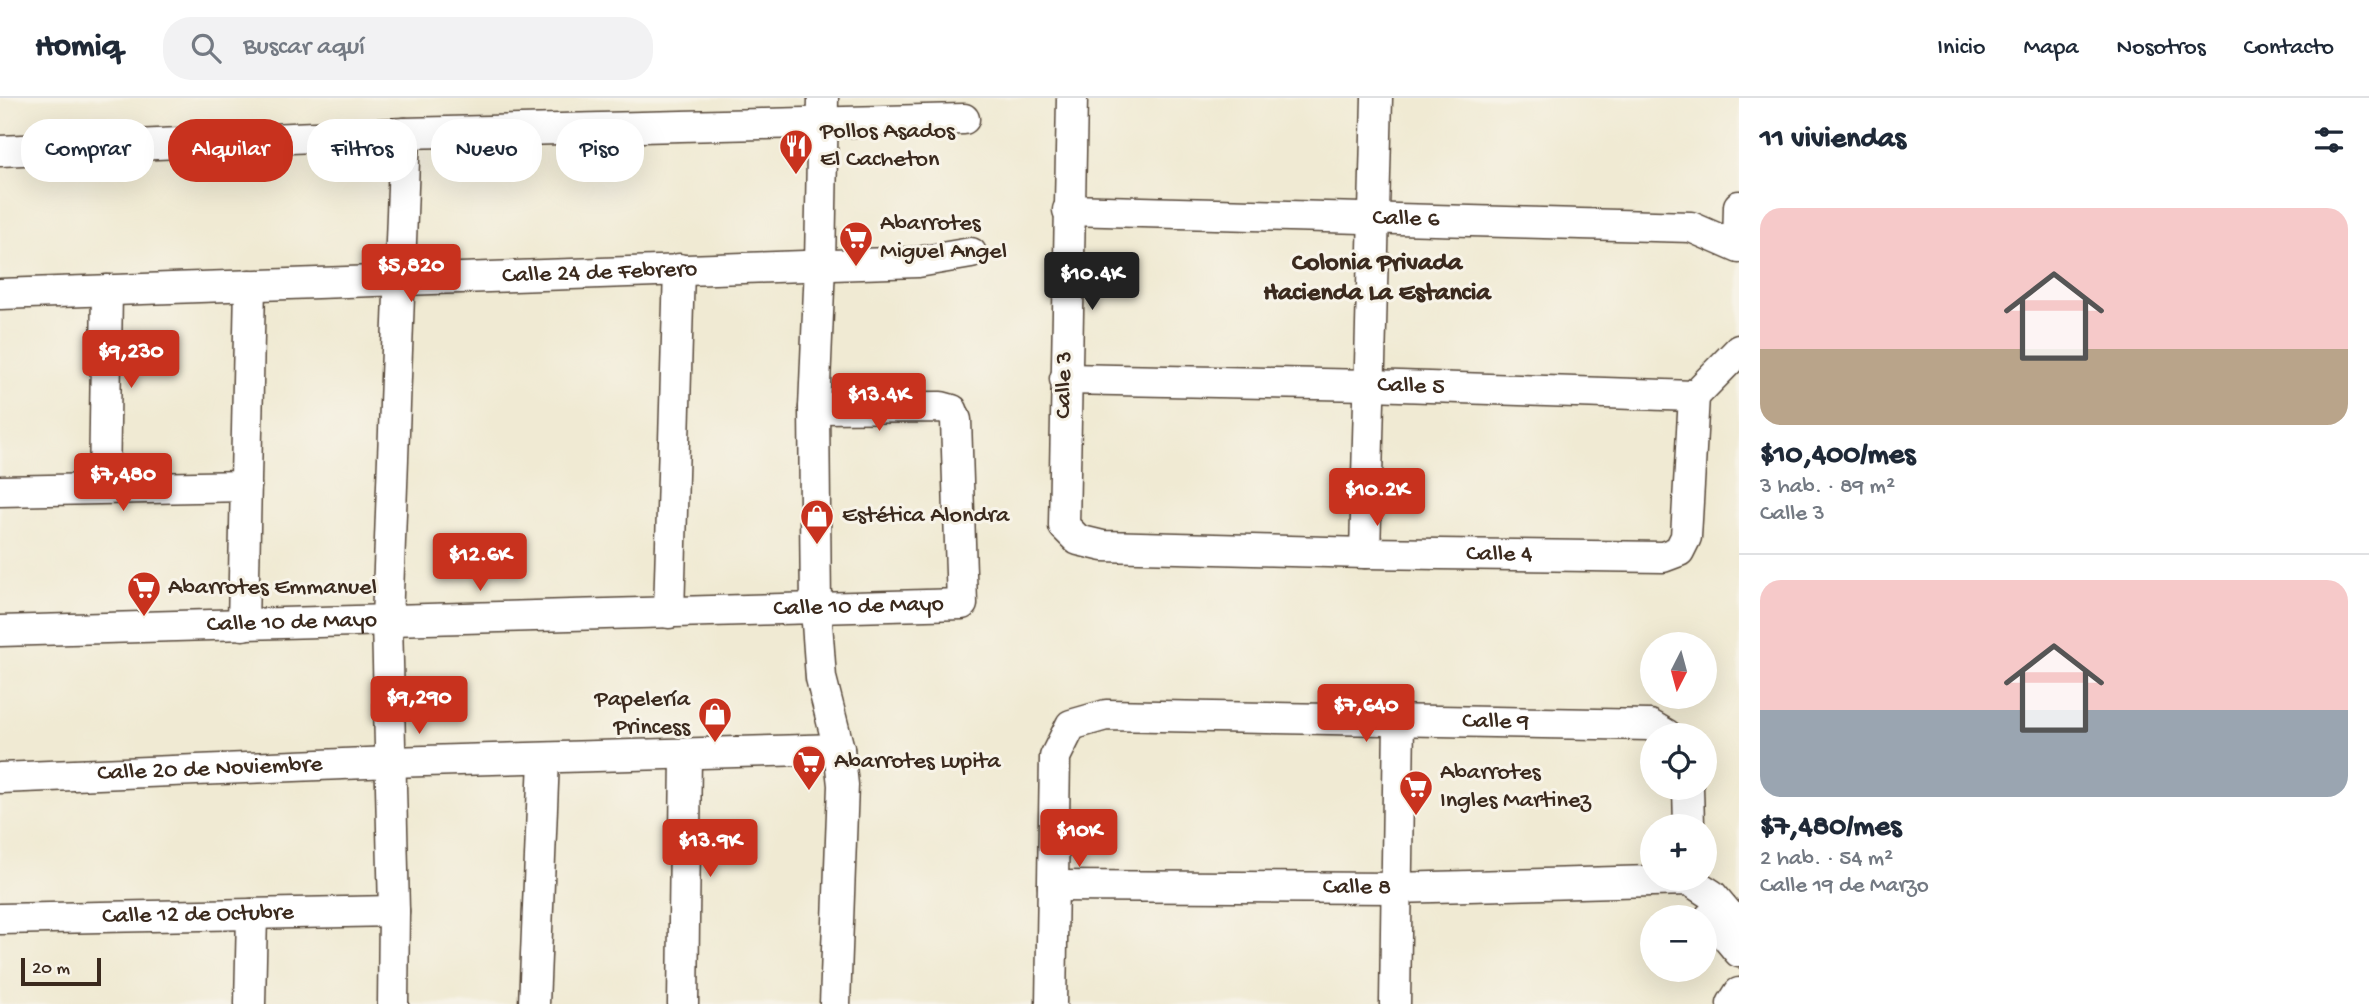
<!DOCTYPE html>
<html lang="es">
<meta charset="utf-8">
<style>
:root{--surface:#fff;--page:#f2f2f3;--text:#1f2937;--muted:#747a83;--line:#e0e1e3;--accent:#c8321e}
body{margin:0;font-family:"Gochi Hand",sans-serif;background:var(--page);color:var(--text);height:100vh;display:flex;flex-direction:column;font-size:26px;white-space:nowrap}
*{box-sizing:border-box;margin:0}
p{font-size:23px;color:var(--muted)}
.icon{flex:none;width:38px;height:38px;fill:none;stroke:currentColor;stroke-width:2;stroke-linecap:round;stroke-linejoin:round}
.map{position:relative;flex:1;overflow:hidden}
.details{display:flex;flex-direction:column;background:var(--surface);width:630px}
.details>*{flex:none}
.top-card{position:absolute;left:21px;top:21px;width:665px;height:63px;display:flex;gap:14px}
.needle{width:46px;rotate:186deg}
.controls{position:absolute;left:1640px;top:534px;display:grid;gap:14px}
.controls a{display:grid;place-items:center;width:77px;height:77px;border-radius:50%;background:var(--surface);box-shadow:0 7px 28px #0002;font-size:35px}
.scale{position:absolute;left:21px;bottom:18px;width:80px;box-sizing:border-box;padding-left:7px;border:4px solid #3b2a1e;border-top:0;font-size:19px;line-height:24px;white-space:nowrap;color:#3b2a1e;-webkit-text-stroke:5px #f7f3e8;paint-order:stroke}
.price{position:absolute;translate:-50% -60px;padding:0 16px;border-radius:7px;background:var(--accent);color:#fff;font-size:23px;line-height:46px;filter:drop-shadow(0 2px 4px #0008)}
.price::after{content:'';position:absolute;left:50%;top:42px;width:21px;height:16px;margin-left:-10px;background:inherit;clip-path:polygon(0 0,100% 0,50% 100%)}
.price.on{background:#222;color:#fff}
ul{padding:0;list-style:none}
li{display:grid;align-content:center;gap:14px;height:371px;padding:0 21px}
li+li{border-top:2px solid var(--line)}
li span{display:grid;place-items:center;height:217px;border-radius:21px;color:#555}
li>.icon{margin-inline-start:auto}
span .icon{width:126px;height:126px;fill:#fffc;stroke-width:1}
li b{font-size:30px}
h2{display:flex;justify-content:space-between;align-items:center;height:84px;padding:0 21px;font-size:30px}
.pill{padding:0 24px;border-radius:28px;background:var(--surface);box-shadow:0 7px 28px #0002;font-size:24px;line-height:63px}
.pill.on{background:var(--accent);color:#fff}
header{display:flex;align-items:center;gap:42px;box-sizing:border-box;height:98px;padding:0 35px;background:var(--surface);border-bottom:2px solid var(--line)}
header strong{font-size:33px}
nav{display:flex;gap:38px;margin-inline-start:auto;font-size:24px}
.search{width:490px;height:63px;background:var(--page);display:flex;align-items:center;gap:18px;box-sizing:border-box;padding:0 24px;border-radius:28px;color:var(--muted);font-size:26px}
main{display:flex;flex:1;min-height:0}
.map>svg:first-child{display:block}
</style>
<header>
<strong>Homiq</strong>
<div class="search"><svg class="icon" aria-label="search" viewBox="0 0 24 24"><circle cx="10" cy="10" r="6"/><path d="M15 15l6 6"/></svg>Buscar aquí</div>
<nav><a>Inicio</a><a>Mapa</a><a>Nosotros</a><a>Contacto</a></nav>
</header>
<main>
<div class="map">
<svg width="1739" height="906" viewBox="0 0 1739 906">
<rect width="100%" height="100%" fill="#f7f3e8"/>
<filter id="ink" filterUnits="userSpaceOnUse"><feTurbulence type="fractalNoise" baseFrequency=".0143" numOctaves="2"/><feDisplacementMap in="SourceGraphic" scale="14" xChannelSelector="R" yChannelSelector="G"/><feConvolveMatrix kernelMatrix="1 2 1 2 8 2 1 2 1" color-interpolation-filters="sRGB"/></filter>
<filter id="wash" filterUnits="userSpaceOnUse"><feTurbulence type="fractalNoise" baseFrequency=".00686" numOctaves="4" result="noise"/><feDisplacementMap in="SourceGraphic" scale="28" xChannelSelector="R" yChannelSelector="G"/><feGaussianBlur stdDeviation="1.57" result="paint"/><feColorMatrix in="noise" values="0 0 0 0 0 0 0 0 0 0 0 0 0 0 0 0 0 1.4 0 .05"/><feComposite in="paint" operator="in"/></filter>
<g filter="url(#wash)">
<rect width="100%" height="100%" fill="#f0ead3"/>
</g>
<g filter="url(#ink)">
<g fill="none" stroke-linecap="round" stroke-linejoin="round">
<g stroke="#564739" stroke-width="33">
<g id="minor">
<polyline points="823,0 820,167 814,310 816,511 821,580 839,651 843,687 835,906"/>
<path id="s1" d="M1072 0 1064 428 1078 442 1103 448 1365 455 1663 459 1679 453 1686 439 1694 298"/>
<polyline points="0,53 405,35 964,21"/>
<path id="s2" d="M1068 112 1691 129 1739 150"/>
<polyline points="1738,148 1739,108"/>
<path id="s3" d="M0 196 918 164 971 155"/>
<path id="s4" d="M1065 281 1370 287 1694 298 1739 252"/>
<polyline points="104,390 107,192"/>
<polyline points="0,393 246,388"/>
<polyline points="1365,455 1377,0"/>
<polyline points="669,515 679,171"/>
<polyline points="243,527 250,187"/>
<path id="s5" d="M0 533 962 506 956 322 952 312 941 309 814 310"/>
<path id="s6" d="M0 680 391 664 839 651"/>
<polyline points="1688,690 1689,728"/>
<path id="s7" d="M1053 788 1396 790 1689 782 1712 797 1739 829"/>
<polyline points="1710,819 1739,854"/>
<path id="s8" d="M0 821 394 813"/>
<polyline points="250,906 252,816"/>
<polyline points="393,906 394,813 387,523 405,35"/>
<polyline points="534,906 544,661"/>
<polyline points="683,906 686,656"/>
<path id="s9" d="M1051 906 1055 659 1071 627 1106 617 1650 627 1667 637"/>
<polyline points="1395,906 1399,621"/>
<polyline points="1732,906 1739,895"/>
</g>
</g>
<use href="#minor" stroke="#fff" stroke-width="30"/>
</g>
</g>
<defs>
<g id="restaurant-pin" transform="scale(1.75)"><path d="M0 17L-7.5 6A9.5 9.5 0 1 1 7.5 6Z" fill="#c8321e" stroke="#f7f3e8"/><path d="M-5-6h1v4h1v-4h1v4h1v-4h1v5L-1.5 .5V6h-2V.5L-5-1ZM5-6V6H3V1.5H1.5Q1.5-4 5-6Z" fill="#fff"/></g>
<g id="supermarket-pin" transform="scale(1.75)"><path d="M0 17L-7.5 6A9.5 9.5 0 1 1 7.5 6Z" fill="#c8321e" stroke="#f7f3e8"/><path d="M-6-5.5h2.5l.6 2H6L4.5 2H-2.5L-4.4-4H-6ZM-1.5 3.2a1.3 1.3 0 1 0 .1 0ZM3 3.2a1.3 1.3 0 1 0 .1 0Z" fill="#fff"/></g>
<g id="shop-pin" transform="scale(1.75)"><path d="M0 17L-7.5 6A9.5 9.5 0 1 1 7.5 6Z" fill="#c8321e" stroke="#f7f3e8"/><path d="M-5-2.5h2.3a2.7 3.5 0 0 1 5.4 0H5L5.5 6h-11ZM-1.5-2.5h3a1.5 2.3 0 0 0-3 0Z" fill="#fff"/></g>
</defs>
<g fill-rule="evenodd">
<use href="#restaurant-pin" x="796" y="48"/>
<use href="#supermarket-pin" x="856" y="140"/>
<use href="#shop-pin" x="817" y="418"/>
<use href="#supermarket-pin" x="144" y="490"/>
<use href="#shop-pin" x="715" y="616"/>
<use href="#supermarket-pin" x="809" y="664"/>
<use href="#supermarket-pin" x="1416" y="689"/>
</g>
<g text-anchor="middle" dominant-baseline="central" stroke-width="6" stroke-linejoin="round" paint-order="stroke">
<g font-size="24" fill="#3b2a1e" stroke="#f7f3e8" text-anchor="start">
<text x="820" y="34">Pollos Asados<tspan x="820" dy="28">El Cacheton</tspan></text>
<text x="880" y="126">Abarrotes<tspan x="880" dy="28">Miguel Angel</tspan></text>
<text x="842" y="418">Estética Alondra</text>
<text x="168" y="490">Abarrotes Emmanuel</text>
<text x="690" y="602" text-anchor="end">Papelería<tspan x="690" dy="28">Princess</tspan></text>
<text x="834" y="664">Abarrotes Lupita</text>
<text x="1440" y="675">Abarrotes<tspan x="1440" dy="28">Ingles Martinez</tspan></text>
</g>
<g font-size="24" fill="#3b2a1e" stroke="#f7f3e8">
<text stroke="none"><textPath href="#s2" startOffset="338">Calle 6</textPath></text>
<text stroke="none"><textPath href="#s3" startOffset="600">Calle 24 de Febrero</textPath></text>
<text transform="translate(1065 287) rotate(-89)">Calle 3</text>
<text stroke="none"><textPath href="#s4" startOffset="346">Calle 5</textPath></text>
<text stroke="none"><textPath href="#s1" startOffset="870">Calle 4</textPath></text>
<text stroke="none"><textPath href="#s5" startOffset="859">Calle 10 de Mayo</textPath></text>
<text stroke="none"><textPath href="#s5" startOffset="292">Calle 10 de Mayo</textPath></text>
<text stroke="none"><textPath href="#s9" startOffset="709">Calle 9</textPath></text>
<text stroke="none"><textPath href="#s6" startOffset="210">Calle 20 de Noviembre</textPath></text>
<text stroke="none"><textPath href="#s7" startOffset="304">Calle 8</textPath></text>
<text stroke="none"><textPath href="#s8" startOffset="198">Calle 12 de Octubre</textPath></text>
</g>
<g font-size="26" font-weight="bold" fill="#3b2a1e" stroke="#f7f3e8">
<text x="1377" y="166">Colonia Privada<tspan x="1377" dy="30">Hacienda La Estancia</tspan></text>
</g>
</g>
</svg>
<div class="controls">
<a><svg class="needle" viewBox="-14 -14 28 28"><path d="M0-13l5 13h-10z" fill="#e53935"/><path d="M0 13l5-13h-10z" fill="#747a83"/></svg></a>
<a><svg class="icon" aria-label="locate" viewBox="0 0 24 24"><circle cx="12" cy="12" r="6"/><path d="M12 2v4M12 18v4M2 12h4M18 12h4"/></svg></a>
<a>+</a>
<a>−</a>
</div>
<div class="scale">20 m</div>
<b class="price" style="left:411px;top:206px">$5,820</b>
<b class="price on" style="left:1092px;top:214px">$10.4K</b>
<b class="price" style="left:131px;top:292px">$9,230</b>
<b class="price" style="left:879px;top:335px">$13.4K</b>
<b class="price" style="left:123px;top:415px">$7,480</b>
<b class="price" style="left:1377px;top:430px">$10.2K</b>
<b class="price" style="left:480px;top:495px">$12.6K</b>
<b class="price" style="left:419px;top:638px">$9,290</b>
<b class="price" style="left:1366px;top:646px">$7,640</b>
<b class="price" style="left:1079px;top:771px">$10K</b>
<b class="price" style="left:710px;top:781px">$13.9K</b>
<div class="top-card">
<a class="pill">Comprar</a>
<a class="pill on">Alquilar</a>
<a class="pill">Filtros</a>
<a class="pill">Nuevo</a>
<a class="pill">Piso</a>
</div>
</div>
<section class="details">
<h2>11 viviendas<svg class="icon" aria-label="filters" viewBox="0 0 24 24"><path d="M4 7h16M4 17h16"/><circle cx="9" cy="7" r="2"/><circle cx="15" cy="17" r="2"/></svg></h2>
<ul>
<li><span style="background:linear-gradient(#f6c9c9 65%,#b9a48a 0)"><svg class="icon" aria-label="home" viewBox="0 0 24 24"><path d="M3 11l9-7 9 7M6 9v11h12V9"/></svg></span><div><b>$10,400/mes</b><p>3 hab. · 89 m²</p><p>Calle 3</p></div></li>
<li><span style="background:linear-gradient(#f6c9c9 60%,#9aa5b1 0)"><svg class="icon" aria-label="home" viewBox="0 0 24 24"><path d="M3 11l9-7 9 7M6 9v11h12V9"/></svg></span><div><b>$7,480/mes</b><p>2 hab. · 54 m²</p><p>Calle 19 de Marzo</p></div></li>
</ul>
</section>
</main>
